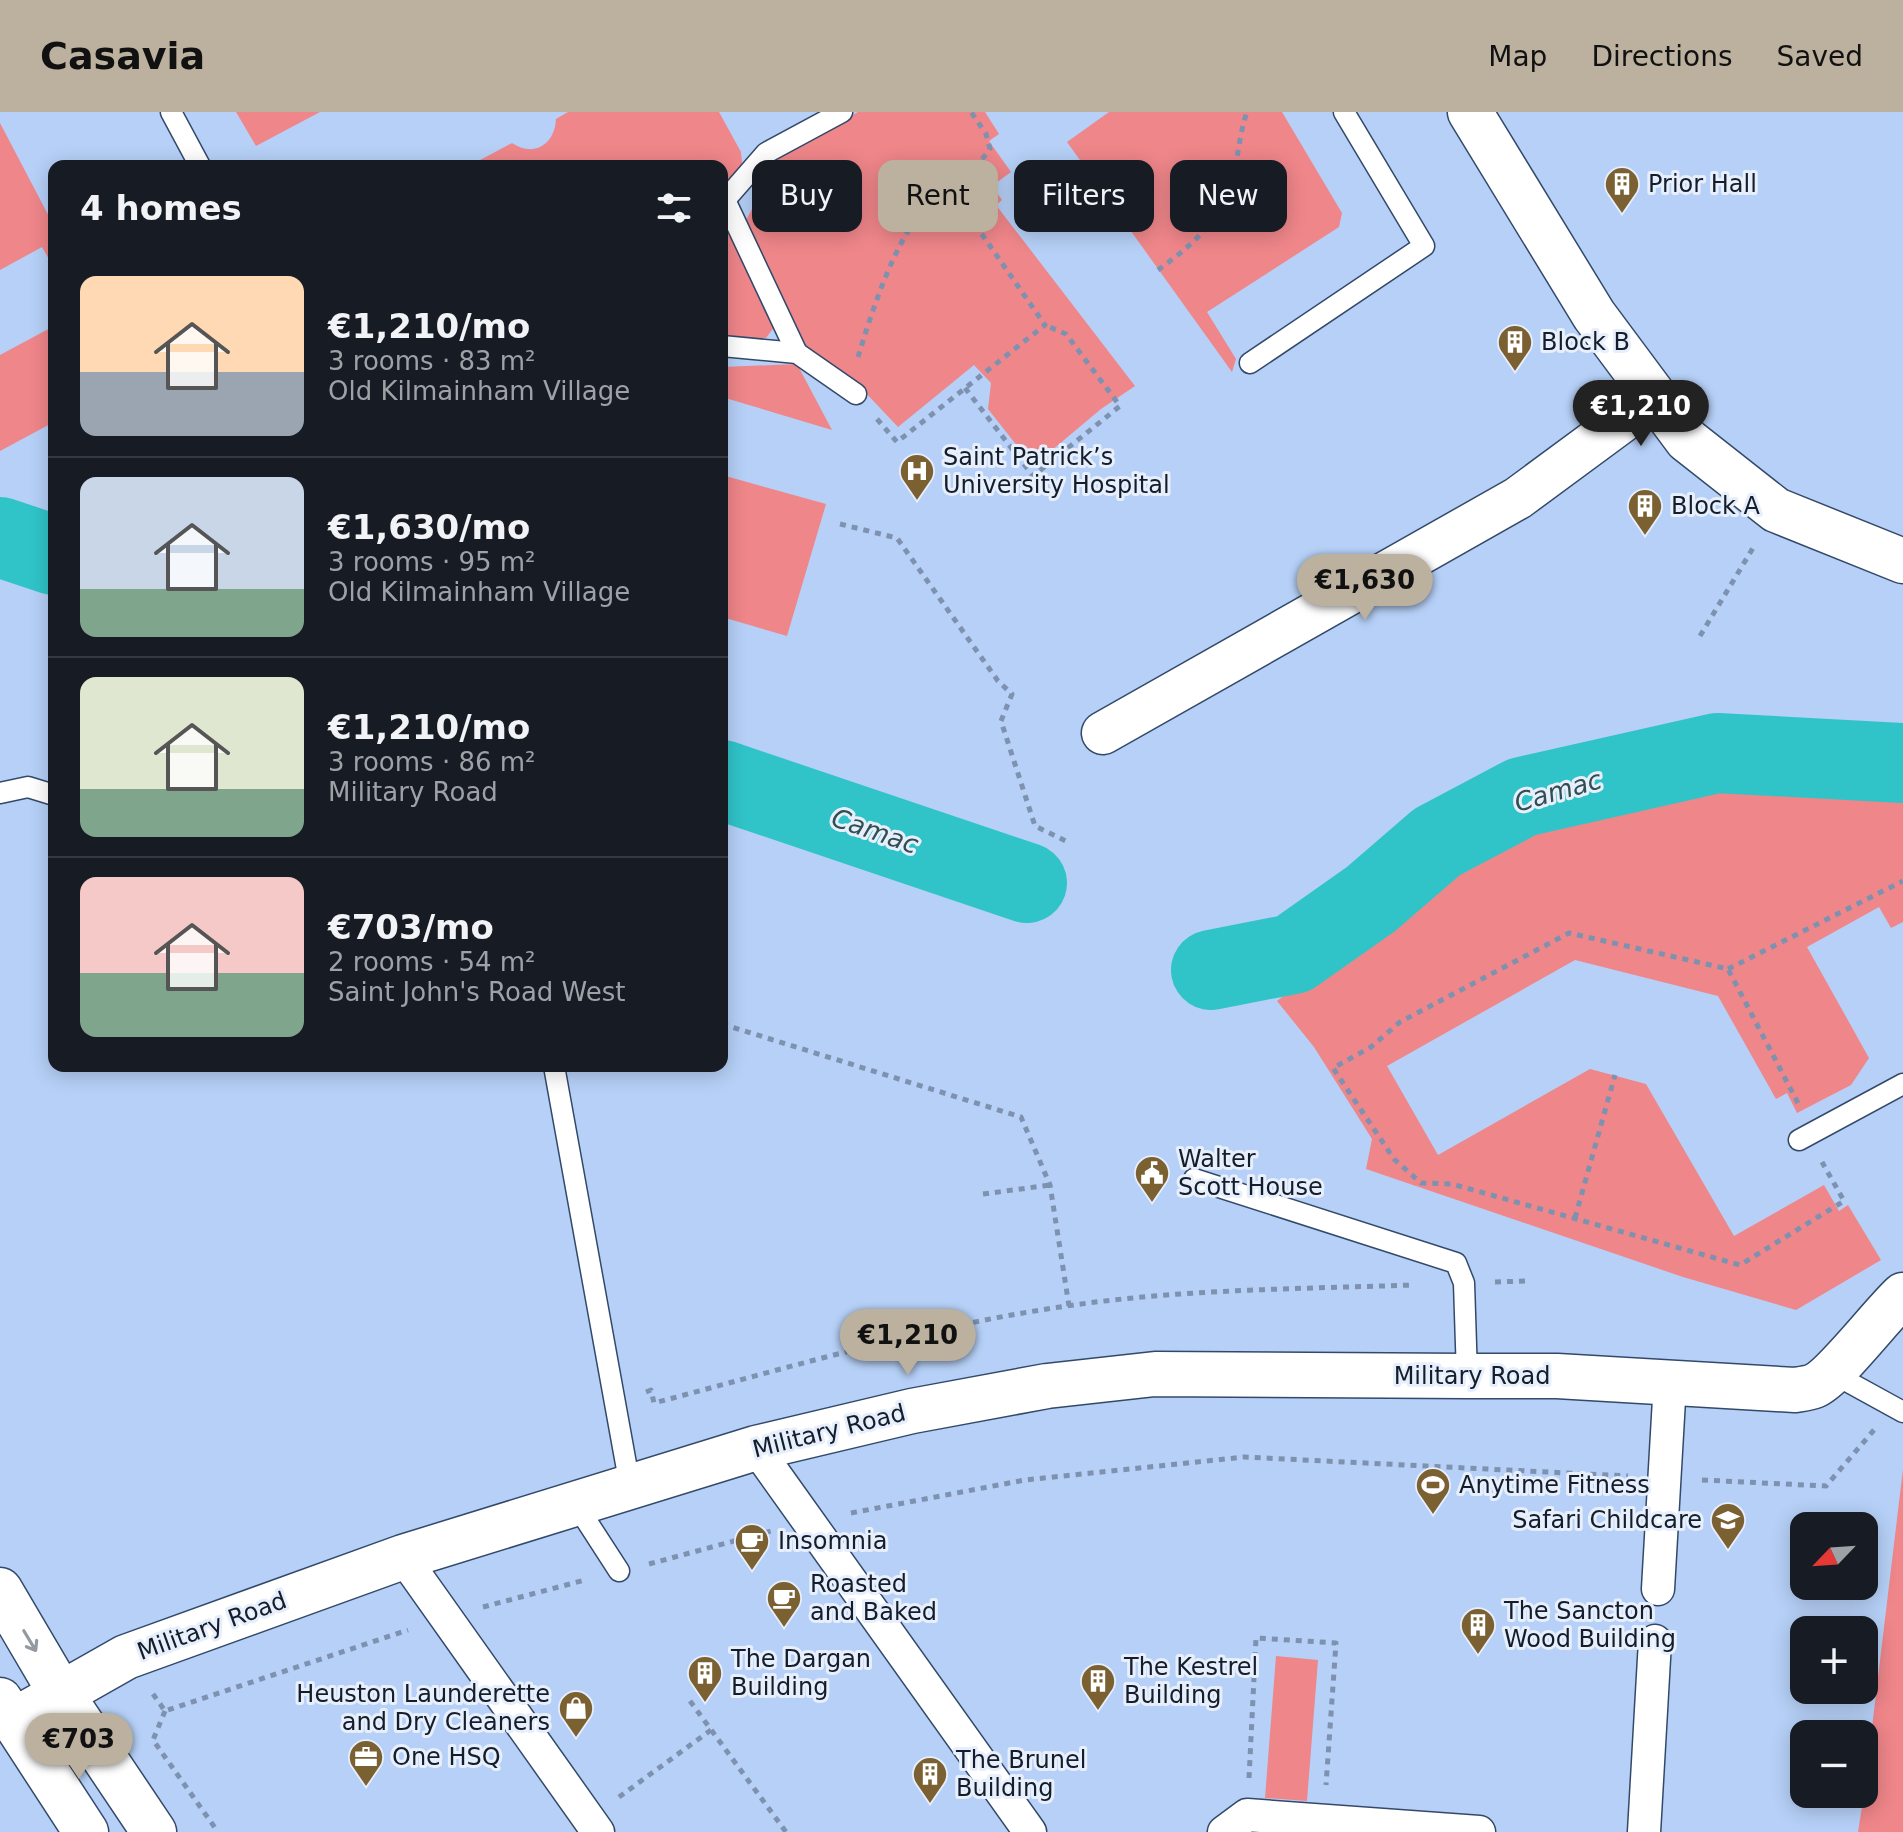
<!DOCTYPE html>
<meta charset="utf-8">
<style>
:root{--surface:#171b24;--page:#20242c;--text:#f1f3f6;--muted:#9ea1a6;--line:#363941;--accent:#bcb19e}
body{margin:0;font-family:"DejaVu Sans",sans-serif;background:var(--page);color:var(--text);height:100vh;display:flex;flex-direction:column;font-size:30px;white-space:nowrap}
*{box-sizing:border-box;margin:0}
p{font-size:26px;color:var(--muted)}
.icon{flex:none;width:44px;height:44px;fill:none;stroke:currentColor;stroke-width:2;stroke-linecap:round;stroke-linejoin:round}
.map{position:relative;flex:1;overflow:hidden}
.drawer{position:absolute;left:48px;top:48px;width:680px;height:912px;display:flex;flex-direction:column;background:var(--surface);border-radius:16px;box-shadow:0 4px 20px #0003}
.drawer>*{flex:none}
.banner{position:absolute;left:752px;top:48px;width:760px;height:72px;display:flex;gap:16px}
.needle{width:52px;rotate:245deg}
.fabs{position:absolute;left:1790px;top:1400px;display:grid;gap:16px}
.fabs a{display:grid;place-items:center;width:88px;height:88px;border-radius:16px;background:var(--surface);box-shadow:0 4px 20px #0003;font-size:40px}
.price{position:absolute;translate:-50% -68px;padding:0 18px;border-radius:28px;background:var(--accent);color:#111;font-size:26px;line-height:52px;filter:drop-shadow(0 2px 4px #0008)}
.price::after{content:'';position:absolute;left:50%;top:48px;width:24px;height:18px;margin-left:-12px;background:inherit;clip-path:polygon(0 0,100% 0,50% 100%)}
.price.on{background:#222;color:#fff}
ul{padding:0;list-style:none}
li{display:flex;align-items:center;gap:24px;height:200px;padding:0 32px}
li+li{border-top:2px solid var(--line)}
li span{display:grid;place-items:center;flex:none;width:224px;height:160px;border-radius:16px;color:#555}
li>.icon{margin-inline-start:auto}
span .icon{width:96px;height:96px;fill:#fffc;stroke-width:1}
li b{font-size:34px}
h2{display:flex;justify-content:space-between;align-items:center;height:96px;padding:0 32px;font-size:34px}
.chip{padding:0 28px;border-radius:16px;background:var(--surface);box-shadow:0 4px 20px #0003;font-size:28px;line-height:72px}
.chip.on{background:var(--accent);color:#111}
header{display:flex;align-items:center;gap:48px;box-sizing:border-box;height:112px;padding:0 40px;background:var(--accent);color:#111}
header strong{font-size:38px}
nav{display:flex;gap:44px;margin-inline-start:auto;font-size:28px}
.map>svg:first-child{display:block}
</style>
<header>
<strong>Casavia</strong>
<nav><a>Map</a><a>Directions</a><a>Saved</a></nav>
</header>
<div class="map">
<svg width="1903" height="1720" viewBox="0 0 1903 1720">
<rect width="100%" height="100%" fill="#b6d0f7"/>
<g fill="#ef868a">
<polygon points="236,0 320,0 256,34"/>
<path d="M568 0H719L741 40 743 62 722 73V54H469L512 31C534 46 555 32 556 7Z"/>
<polygon points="858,0 985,0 999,22 989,29 1011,60 992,74 1002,88 996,93 1135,274 1101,297 1033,354 988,297 991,271 974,253 898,315 863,278 805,239 743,114 781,42"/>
<polygon points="1109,0 1282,0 1342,101 1339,115 1207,200 1236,247 1232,260 1067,30"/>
<polygon points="0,11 54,114 54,156 42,135 0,158"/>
<polygon points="722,103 775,214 766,226 722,225"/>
<polygon points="54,214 54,310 0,339 0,243"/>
<polygon points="797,252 832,318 722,285 722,255"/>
<polygon points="722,363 826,392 787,524 722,505"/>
<polygon points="1717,662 1903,674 1903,810 1891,816 1879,795 1807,835 1869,946 1851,973 1797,1001 1787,981 1776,987 1718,884 1575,848 1387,954 1438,1043 1590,957 1646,972 1734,1124 1824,1073 1839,1099 1848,1093 1881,1148 1796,1198 1683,1165 1366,1057 1372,1027 1314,935 1277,889 1415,781 1591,684"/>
<polygon points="1903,1357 1903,1720 1858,1720 1864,1682"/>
<polygon points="1276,1544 1318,1548 1307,1689 1265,1686"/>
</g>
<polygon fill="#30c4c9" points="1824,612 1903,626 1903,674 1780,665"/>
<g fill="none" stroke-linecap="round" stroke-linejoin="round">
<g stroke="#30c4c9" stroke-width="80">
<polyline points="0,425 54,443"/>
<polyline points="722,668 1027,771"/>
<polyline points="1211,858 1293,842 1371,787 1437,730 1522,685 1717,641 1903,651"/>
</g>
<g stroke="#334969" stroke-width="23">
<g id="service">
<polyline points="171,0 200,54"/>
<polyline points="725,88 766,41 842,0"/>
<polyline points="722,90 725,88 797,241"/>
<polyline points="722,234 797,241 856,282"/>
<polyline points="1250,251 1424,134 1344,0"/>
<polyline points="0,681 28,675 54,683"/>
<polyline points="554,954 630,1374"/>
<polyline points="1799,1028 1903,972"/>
<polyline points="1194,1067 1456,1151 1464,1171 1467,1264"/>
<polyline points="1832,1261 1903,1300"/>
<polyline points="575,1391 619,1459"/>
</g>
</g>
<g stroke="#334969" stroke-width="35">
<g id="pedestrian">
<polyline points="756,1336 1030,1720"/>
<polyline points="403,1445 598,1720"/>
<polyline points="1658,1477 1670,1270"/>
<polyline points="1224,1720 1247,1703 1479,1720"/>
<polyline points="1644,1720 1655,1529"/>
</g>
</g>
<g stroke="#334969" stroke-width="45">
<polyline id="minor" points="1103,621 1518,386 1655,285"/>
</g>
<g stroke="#334969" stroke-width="47">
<g id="tertiary">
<polyline points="1470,0 1594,203 1687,328 1776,398 1903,449"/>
<path d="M13 1609 126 1545 403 1445 756 1336 912 1299 1047 1274 1155 1262 1467 1264H1557L1795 1278C1801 1277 1809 1276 1814 1274 1834 1266 1882 1202 1903 1183"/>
</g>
</g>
<g stroke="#334969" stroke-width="47">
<g id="secondary">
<polyline points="0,1478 60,1580 154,1720"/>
<polyline points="0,1588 86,1720"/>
</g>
</g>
<g stroke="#7e92b0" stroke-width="5" stroke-dasharray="6 6" stroke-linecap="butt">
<path d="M1158 158C1186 138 1216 113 1229 79 1238 54 1238 25 1247 0"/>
<path d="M858 245C872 199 894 130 926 94 946 71 971 64 990 37L986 22 971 0"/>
<polyline points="965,276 1033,364 1038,360 1120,294 1066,222 1045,213"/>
<polyline points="877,307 897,330 1045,213 949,75"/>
<polyline points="840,412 897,426 998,569 1012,582 1001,609 1035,714 1066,729"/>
<polyline points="1700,524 1753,436"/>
<polyline points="1728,857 1903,769"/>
<polyline points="722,912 1021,1005 1050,1073 1069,1194"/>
<polyline points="1798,991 1728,857 1569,821 1400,910 1371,935 1333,956 1394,1047 1421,1071 1452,1072 1740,1153 1844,1089 1822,1050"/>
<polyline points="983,1082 1050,1073"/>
<polyline points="1575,1106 1615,963"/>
<polyline points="1495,1170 1525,1169"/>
<path d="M646 1280 651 1278 654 1291C791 1255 927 1214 1067 1194 1181 1177 1298 1177 1413 1173"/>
<polyline points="1702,1368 1826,1374 1874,1318"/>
<polyline points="851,1401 1025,1368 1244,1345 1628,1364"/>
<polyline points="649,1452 771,1419"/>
<polyline points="483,1495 585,1468"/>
<polyline points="153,1582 165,1599 408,1518"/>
<polyline points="690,1589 786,1720"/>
<polyline points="165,1599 153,1628 218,1720"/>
<polyline points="1249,1666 1256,1526 1336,1531 1326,1673"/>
<polyline points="619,1685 711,1618"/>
</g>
<use href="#service" stroke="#fff" stroke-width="20"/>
<use href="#pedestrian" stroke="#fff" stroke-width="32"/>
<use href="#minor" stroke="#fff" stroke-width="42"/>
<use href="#tertiary" stroke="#fff" stroke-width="44"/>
<use href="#secondary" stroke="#fff" stroke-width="44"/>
</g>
<defs><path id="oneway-shaft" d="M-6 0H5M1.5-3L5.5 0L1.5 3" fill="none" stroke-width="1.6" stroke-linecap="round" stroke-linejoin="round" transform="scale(2)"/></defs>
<use stroke="#9599a0" href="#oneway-shaft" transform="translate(30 1529) rotate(59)"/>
<defs>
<g id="building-pin" transform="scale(1.8)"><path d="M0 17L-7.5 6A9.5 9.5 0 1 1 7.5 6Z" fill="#7b6032" stroke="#e7effc"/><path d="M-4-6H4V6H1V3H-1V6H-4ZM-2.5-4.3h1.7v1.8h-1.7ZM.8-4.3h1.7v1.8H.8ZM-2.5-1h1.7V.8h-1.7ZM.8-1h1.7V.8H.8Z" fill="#fff"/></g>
<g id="hospital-pin" transform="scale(1.8)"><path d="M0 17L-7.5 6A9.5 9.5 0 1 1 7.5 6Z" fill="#7b6032" stroke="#e7effc"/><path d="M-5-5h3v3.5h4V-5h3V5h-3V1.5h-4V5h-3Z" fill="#fff"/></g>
<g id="civic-pin" transform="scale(1.8)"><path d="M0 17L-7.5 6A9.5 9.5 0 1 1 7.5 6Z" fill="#7b6032" stroke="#e7effc"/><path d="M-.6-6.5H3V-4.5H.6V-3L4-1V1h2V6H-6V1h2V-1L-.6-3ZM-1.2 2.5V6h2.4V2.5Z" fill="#fff"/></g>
<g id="stadium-pin" transform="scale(1.8)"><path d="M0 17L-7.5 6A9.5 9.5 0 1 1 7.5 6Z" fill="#7b6032" stroke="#e7effc"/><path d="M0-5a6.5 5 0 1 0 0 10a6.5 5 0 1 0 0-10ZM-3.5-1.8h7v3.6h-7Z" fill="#fff"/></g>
<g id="school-pin" transform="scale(1.8)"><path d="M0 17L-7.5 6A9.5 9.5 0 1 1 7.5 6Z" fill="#7b6032" stroke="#e7effc"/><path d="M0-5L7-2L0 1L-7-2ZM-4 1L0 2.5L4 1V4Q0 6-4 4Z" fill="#fff"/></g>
<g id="cafe-pin" transform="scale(1.8)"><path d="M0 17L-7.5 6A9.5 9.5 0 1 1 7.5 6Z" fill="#7b6032" stroke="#e7effc"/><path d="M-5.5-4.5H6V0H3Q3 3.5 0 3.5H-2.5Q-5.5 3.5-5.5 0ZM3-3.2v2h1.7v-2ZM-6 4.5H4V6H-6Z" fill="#fff"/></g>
<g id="shop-pin" transform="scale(1.8)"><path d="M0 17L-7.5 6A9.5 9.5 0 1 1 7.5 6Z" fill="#7b6032" stroke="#e7effc"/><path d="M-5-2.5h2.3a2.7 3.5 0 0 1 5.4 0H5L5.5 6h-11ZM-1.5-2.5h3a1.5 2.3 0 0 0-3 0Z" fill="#fff"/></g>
<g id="office-pin" transform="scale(1.8)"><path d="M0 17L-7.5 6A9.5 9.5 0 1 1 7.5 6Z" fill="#7b6032" stroke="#e7effc"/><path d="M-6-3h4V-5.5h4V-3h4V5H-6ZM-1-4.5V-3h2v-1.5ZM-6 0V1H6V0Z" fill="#fff"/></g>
</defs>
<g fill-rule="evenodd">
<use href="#building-pin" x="1622" y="72"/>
<use href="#building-pin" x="1515" y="230"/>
<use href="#hospital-pin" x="917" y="359"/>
<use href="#building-pin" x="1645" y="394"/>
<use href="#civic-pin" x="1152" y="1061"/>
<use href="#stadium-pin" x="1433" y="1373"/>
<use href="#school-pin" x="1728" y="1408"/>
<use href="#cafe-pin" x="752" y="1429"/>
<use href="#cafe-pin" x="784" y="1486"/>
<use href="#building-pin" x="1478" y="1513"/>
<use href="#building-pin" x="705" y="1561"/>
<use href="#building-pin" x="1098" y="1569"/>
<use href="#shop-pin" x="576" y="1596"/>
<use href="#office-pin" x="366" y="1645"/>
<use href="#building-pin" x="930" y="1662"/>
</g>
<g text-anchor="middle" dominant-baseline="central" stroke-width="6" stroke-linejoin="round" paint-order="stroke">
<g font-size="24" fill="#141d2b" stroke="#e7effc" text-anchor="start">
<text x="1648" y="72">Prior Hall</text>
<text x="1541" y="230">Block B</text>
<text x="943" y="345">Saint Patrick’s<tspan x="943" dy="28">University Hospital</tspan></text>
<text x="1671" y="394">Block A</text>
<text x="1178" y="1047">Walter<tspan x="1178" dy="28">Scott House</tspan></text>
<text x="1459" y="1373">Anytime Fitness</text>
<text x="1702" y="1408" text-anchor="end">Safari Childcare</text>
<text x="778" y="1429">Insomnia</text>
<text x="810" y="1472">Roasted<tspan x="810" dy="28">and Baked</tspan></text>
<text x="1504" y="1499">The Sancton<tspan x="1504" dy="28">Wood Building</tspan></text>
<text x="731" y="1547">The Dargan<tspan x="731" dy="28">Building</tspan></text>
<text x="1124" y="1555">The Kestrel<tspan x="1124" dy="28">Building</tspan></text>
<text x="550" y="1582" text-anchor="end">Heuston Launderette<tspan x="550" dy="28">and Dry Cleaners</tspan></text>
<text x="392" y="1645">One HSQ</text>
<text x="956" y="1648">The Brunel<tspan x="956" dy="28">Building</tspan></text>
</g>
<g font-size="24" fill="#141d2b" stroke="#e7effc">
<text x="1472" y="1264">Military Road</text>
<text transform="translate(829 1319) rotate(-14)">Military Road</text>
<text transform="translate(212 1514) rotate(-20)">Military Road</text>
</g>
<g font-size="26" font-style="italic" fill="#314f50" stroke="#e7effc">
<text transform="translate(1558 679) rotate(-16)">Camac</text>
<text transform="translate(875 719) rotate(19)">Camac</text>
</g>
</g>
</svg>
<div class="fabs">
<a><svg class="needle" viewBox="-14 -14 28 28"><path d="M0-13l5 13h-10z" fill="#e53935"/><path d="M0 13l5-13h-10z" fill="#9ea1a6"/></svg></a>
<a>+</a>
<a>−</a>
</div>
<b class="price on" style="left:1641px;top:336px">€1,210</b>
<b class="price" style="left:1365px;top:510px">€1,630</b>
<b class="price" style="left:908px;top:1265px">€1,210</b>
<b class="price" style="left:79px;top:1669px">€703</b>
<div class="banner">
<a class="chip">Buy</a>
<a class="chip on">Rent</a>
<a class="chip">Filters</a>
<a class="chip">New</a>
</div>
<section class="drawer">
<h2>4 homes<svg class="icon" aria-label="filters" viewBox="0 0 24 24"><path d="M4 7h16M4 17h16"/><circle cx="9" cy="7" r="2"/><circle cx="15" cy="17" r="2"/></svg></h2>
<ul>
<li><span style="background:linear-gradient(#ffd9b3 60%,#9aa5b1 0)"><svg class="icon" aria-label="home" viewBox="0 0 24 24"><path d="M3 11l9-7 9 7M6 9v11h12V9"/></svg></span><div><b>€1,210/mo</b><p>3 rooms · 83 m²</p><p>Old Kilmainham Village</p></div></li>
<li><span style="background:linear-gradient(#c9d6e8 70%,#7fa58c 0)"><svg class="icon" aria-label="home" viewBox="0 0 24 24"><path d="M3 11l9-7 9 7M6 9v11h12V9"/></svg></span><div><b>€1,630/mo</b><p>3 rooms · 95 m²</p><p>Old Kilmainham Village</p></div></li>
<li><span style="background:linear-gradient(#dfe7d0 70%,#7fa58c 0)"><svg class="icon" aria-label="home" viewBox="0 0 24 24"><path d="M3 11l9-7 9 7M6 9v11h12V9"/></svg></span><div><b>€1,210/mo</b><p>3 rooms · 86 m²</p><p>Military Road</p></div></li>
<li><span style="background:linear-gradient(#f6c9c9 60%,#7fa58c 0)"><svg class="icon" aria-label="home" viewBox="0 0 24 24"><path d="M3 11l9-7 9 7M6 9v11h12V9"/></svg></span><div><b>€703/mo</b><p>2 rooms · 54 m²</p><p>Saint John's Road West</p></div></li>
</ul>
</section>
</div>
